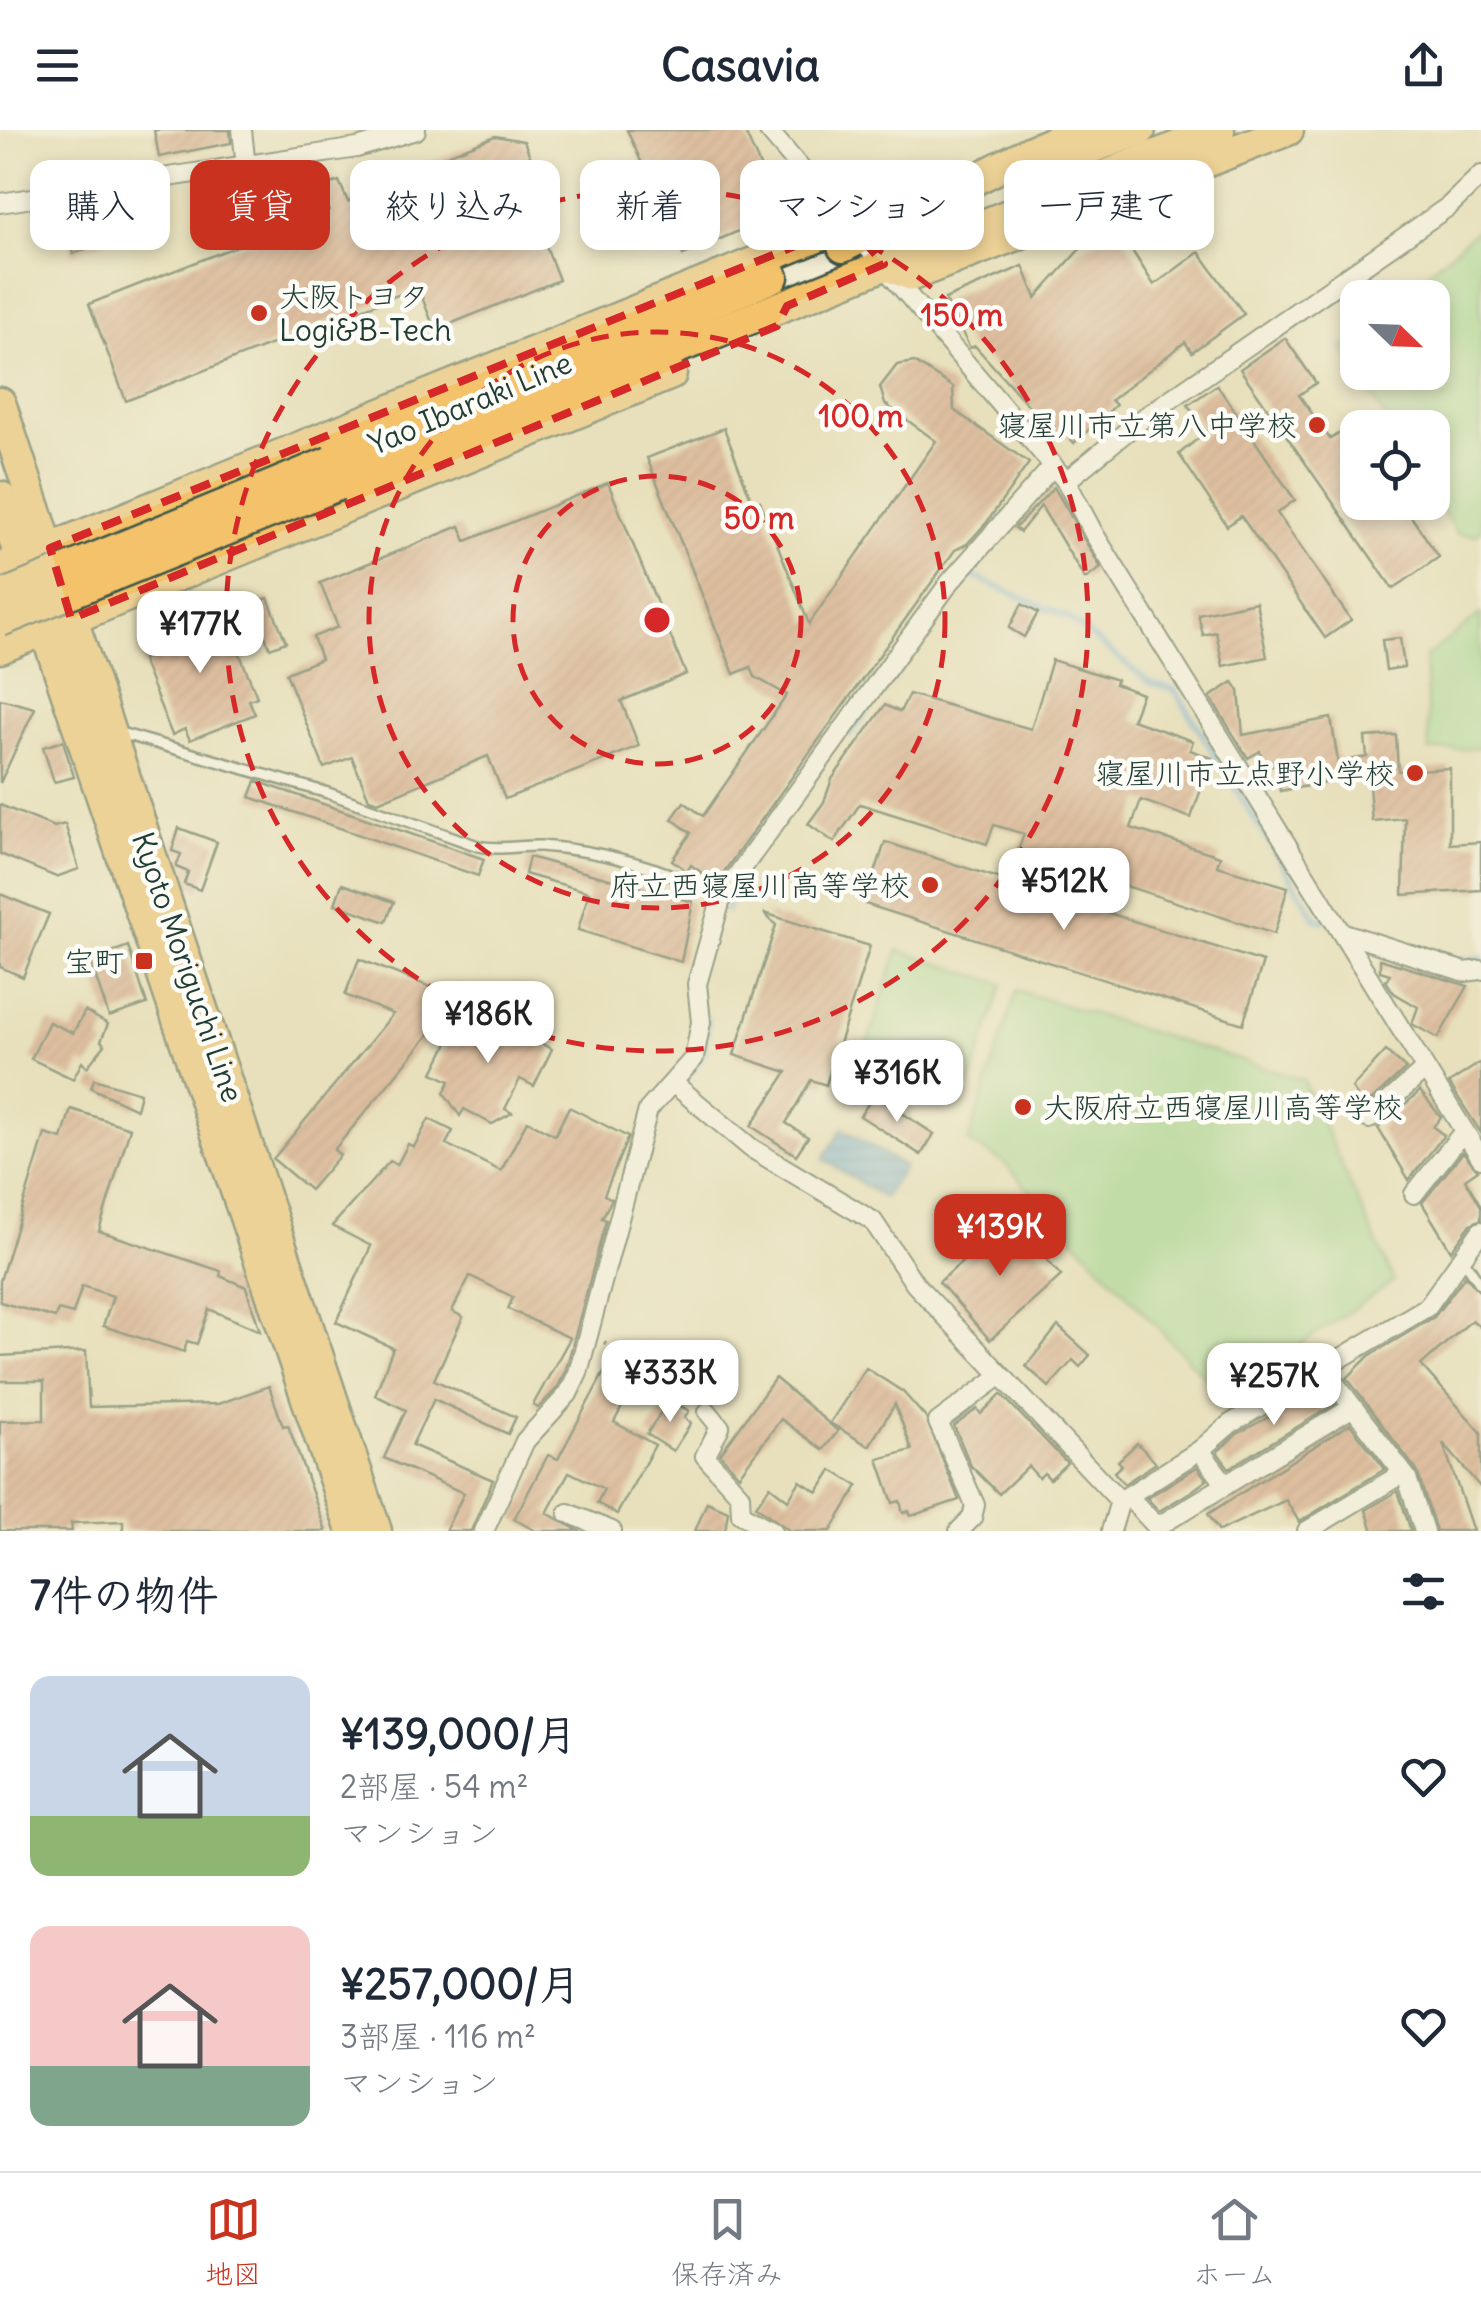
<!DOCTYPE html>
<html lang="ja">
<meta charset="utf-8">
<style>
:root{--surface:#fff;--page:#f6f6f7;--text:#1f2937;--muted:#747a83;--line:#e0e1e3;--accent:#c8321e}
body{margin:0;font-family:Delius,"Klee One",sans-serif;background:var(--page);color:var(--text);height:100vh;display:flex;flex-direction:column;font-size:38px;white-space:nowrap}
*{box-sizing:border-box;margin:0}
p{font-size:32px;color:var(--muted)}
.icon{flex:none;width:55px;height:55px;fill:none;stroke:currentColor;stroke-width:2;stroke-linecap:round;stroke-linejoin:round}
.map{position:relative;height:1401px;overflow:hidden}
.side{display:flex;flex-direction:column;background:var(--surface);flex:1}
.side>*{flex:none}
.guide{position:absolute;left:30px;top:30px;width:1422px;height:90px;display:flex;gap:20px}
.needle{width:65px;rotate:113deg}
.fabs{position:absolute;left:1340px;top:150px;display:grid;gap:20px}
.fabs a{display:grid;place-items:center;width:110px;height:110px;border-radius:20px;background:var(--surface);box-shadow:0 5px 15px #0003;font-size:50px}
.price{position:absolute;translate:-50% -85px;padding:0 22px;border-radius:20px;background:#fff;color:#222;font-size:32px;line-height:65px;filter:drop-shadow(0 2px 5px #0008)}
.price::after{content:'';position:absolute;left:50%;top:60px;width:30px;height:22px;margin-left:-15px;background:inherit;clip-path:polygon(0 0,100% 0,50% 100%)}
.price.selected{background:var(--accent);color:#fff}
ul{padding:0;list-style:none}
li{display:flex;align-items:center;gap:30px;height:250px;padding:0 30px}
li span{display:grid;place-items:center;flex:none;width:280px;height:200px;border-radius:20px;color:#555}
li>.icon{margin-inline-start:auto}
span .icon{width:120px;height:120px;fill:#fffc;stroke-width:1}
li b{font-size:42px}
h2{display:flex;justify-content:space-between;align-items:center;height:120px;padding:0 30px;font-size:42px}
.chip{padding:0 35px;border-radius:20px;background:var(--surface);box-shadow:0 5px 15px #0003;font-size:35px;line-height:90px}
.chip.selected{background:var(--accent);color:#fff}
header{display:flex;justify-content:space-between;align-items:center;height:130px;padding:0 30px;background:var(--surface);font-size:45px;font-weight:800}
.tabs{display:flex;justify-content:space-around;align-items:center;height:140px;border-top:2px solid var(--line);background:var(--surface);font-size:28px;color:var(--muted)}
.tabs a{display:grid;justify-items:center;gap:5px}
.tabs .selected{color:var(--accent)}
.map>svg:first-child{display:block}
</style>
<header><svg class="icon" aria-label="menu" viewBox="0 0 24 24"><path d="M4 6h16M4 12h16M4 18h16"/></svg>Casavia<svg class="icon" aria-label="share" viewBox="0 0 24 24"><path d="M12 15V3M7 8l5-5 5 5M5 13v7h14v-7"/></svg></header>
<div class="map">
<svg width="1481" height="1401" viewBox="0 0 1481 1401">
<defs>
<pattern id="water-rules" width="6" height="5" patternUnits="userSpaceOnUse" patternTransform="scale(2.5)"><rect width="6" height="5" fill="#69acdd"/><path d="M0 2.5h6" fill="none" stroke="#568db4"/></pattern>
<pattern id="building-hatch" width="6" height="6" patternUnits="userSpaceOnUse" patternTransform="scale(2.5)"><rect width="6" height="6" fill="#d2947b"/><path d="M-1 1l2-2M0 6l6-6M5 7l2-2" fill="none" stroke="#aa7a66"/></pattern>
</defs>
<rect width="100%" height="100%" fill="#fdfcf7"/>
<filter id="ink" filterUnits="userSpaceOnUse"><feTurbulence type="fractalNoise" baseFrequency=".01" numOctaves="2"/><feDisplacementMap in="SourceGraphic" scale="20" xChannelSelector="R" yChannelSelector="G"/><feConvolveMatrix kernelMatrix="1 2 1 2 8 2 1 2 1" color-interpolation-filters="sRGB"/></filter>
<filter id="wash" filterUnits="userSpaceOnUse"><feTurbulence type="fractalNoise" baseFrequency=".0048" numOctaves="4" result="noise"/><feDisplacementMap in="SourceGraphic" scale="40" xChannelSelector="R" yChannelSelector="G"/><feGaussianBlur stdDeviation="2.25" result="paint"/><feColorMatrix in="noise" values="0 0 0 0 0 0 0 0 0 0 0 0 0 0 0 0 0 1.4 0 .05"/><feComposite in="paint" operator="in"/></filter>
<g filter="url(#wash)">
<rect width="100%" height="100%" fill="#e8e0bc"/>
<g fill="#96d88f" stroke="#5a8a62" stroke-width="2.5">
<polygon points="1481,96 1481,401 1476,405 1456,403 1433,365 1432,298 1391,297 1342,219 1357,205 1358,242 1432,242 1432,168 1399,167"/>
<polygon points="1481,484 1481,618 1429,621 1425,527"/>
<polygon points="898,820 1003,854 966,967 861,933"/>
<polygon points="1017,860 1303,950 1394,1151 1223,1267 1003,1032 968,1012"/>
</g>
<polygon fill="url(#water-rules)" stroke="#447488" stroke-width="2.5" points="843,998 904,1037 884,1068 823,1029"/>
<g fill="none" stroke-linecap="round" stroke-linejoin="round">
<g stroke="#69acdd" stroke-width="6">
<polyline points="850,605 970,445 1067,487 1150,553 1175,560 1316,789 1324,791"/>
<polyline points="726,781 739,756"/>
<polyline points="1349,797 1390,809"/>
<polyline points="1454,830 1481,828"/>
<polyline points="686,950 704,923 708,889"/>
</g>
</g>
<g id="blocks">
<g fill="url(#building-hatch)">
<polygon points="154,0 230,0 231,13 159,27"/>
<polygon points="627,0 744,0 776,72 751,83 755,94 683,125"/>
<polygon points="495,6 524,11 554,87 537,93 559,150 435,200 418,157 126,271 89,174 329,80 320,58 339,51 348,72 379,60 377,53"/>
<polygon points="126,82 133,100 73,124 66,106"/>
<polygon points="1117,97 1154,155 1199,122 1244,184 1192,222 1185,212 1111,270 1116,275 1074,313 1064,301 1057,307 975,216 970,218 945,169 1023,136 1036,168 1079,120"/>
<polygon points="1285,208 1316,253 1299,265 1330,309 1344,300 1358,319 1358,333 1351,338 1358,347 1358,372 1401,372 1439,427 1393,459 1240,239"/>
<polygon points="914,232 953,257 954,280 1029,333 987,392 967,414 955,420 716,753 691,735 687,741 672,730 691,703 672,689 684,672 703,686 787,565 755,547 751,537 734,544 647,328 724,298 753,374 760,371 809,494 936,311 885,274 880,257 897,235"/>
<polygon points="1217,255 1295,370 1277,383 1351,490 1325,508 1241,386 1227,396 1179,324 1206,302 1188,275"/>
<polygon points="608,353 686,544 621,571 639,616 505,669 488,626 378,672 369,669 352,627 324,638 286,543 321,529 313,507 338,497 320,453 460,396 466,411"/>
<polygon points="1054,357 1101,438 1085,449 1041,376 1020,402 1015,398"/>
<polygon points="268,468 286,512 270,518 252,475"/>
<polygon points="218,470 257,567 249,570 255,584 190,610 185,599 172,605 142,530 155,524 149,511 206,488 202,476"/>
<polygon points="1256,472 1267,527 1223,536 1216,502 1203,505 1198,484"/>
<polygon points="1022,474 1038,483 1024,507 1009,498"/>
<polygon points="1400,508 1404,537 1386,540 1382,510"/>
<polygon points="1052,530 1117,550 1115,554 1142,564 1132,590 1193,611 1190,620 1212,628 1191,688 1141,670 1131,698 1220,726 1217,736 1288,757 1274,804 1018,721 1024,704 994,695 987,714 860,674 834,712 808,694 824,672 832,649 885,575 900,582 909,564 1031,599"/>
<polygon points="1233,552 1239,561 1243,605 1331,588 1338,632 1367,627 1365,607 1396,605 1398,641 1450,638 1450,714 1481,712 1481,760 1403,765 1405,688 1372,691 1368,645 1280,661 1276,635 1263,638 1260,621 1248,628 1210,567"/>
<polygon points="0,569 35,578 0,653"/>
<polygon points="63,611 74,647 54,652 43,617"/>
<polygon points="256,651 484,729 478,746 250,667"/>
<polygon points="0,675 54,697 65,694 79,739 56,747 0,724"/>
<polygon points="179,698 217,712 200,760 184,754 188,742 176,737 181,724 172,721"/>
<polygon points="885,712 1263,832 1243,894 865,774"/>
<polygon points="529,727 693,772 681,832 578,800 589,762 525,744"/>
<polygon points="342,754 394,772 386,792 335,774"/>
<polygon points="0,764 49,784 23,847 0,837"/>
<polygon points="764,783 870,816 826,955 811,950 786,993 808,1007 796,1025 751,996 787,942 734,925 776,795"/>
<polygon points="128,816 147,874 109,887 90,830"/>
<polygon points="359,829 446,863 456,872 334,1020 340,1025 310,1060 273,1029 393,884 345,865"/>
<polygon points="1380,829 1468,856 1438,908 1412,894 1418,877 1394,863 1386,851 1390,844 1380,841"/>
<polygon points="466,877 552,919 534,956 520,949 505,979 512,983 492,994 464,979 460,986 444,963 450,951 433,943"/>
<polygon points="85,881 108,894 101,911 105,915 87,937 82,932 73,949 31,929 49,892 73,903"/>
<polygon points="1386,921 1406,939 1364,977 1352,958"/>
<polygon points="1481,932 1481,1003 1449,953"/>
<polygon points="94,949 140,963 136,979 91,958"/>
<polygon points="1420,961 1441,987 1433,997 1444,1005 1409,1050 1378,998"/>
<polygon points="874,965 934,1004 921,1025 860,986"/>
<polygon points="569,977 628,1007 604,1065 612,1069 602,1088 606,1090 566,1239 558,1257 538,1278 533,1275 570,1208 508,1179 513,1167 470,1146 452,1181 463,1187 434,1250 516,1287 508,1304 434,1269 412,1315 493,1350 471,1401 445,1401 464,1363 384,1328 406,1280 375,1265 393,1218 336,1192 371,1116 332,1096 390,1031 397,1035 408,1014 414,1017 429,989 453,1001 446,1014 501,1041 527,991 555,1005"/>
<polygon points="71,979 130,998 99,1101 221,1141 220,1146 246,1157 260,1201 209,1179 197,1214 187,1211 184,1222 103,1196 113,1166 82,1156 73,1184 58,1180 55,1188 0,1172 0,1151 45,1004 62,1009"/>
<polygon points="1463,1022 1478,1040 1465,1049 1481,1076 1481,1089 1471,1094 1451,1121 1422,1073"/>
<polygon points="1011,1089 1061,1146 990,1210 939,1152"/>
<polygon points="1465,1146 1481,1163 1481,1198 1472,1190 1421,1235 1481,1302 1481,1358 1443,1313 1473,1401 1436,1401 1417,1341 1347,1248 1369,1226 1434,1187"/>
<polygon points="1058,1196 1090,1225 1080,1237 1073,1230 1049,1257 1026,1236"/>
<polygon points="86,1221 89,1277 218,1274 269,1256 283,1296 288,1295 326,1401 123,1401 123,1391 71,1393 72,1401 0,1401 0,1291 44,1290 44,1251 0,1251 0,1226"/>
<polygon points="610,1231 638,1247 614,1292 655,1315 617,1384 597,1373 604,1359 569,1342 547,1383 579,1401 536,1401 514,1389 548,1325 558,1329"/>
<polygon points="866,1238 903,1262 926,1288 959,1370 911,1386 909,1381 903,1383 900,1371 893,1373 878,1329 912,1320 895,1274 869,1316 830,1293"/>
<polygon points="775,1248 838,1301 823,1320 781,1289 739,1345 720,1324"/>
<polygon points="1322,1258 1335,1274 1229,1338 1217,1322 1237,1304"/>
<polygon points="1001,1264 1067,1333 1050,1349 1044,1343 1039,1348 1028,1336 999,1364 971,1336 954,1296 977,1279 981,1284"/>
<polygon points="669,1269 689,1281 684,1288 691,1293 673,1321 647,1304"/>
<polygon points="1350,1294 1385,1339 1299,1392 1286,1370 1219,1401 1208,1384"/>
<polygon points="1137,1313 1156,1333 1124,1354 1114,1342 1122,1335 1118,1331"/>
<polygon points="1197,1337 1207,1350 1192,1361 1159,1381 1147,1368"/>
<polygon points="832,1340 858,1356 831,1401 790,1401 756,1376 770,1356 788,1370 800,1351 818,1362"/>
<polygon points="1398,1361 1411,1401 1373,1401 1366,1380"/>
<polygon points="707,1372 728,1381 725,1401 695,1401"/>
</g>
</g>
</g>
<g filter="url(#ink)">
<use href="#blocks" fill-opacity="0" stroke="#3d5548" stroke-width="2.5"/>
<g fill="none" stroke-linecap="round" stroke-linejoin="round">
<g stroke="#3d5548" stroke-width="14">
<g id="service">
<path d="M117 602 328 663 478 716C501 721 519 715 541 716 606 721 664 738 722 766"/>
<polyline points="1463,1129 1481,1155"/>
</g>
</g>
<g stroke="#3d5548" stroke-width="22">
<g id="minor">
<polyline points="242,0 246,37"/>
<polyline points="768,0 1066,351 1094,404 1481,1028"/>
<polyline points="0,73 357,18 416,0"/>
<polyline points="1066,351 1142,289 1449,76 1481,45"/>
<polyline points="1341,802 1465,842 1481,840"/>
<polyline points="673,953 751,1018 873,1091 915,1154 1120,1371 1111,1401"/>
<polyline points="1369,989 1423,941"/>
<polyline points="1414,1064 1464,1001"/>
<polyline points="1324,1239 1407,1348 1424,1401"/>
<polyline points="708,1282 720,1297 705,1326 740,1365 741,1384 772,1401"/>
<polyline points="1200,1320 1226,1355"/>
<polyline points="1128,1366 1157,1397 1353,1277"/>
<polyline points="1120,1371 1200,1320 1230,1294 1427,1177 1481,1101"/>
<polyline points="568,1383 612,1401"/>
<polyline points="484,1401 525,1311 568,1264 578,1243 648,980 694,928 701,892 697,854 722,766 950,452 1053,336"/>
<polyline points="959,1401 972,1388 975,1375 938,1292 1000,1246"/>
<polyline points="1307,1401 1403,1343"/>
</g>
</g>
<g stroke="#3d5548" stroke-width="35">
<g id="primary">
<polyline points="1058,30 1140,0"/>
<polyline points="843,117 1031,21 1082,0"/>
<polyline points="884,134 912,145 1288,0"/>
<polyline points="0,273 376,1401"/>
<polyline points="330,332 773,147"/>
<polyline points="338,355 1219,0"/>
<polyline points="0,367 352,1401"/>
<polyline points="0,439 832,101 859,106"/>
<polyline points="0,518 671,244"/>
</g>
</g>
<polyline stroke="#3d5548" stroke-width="4" stroke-dasharray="2.5 8" stroke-linecap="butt" points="604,1212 695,1274"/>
<use href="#service" stroke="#fff" stroke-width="9"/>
<use href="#minor" stroke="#fff" stroke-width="18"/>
<use href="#primary" stroke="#f3c26a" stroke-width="30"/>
<g stroke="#3d5548" stroke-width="35" stroke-linecap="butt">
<g id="primary-bridge">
<polyline points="0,467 330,332"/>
<polyline points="0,491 338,355"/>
</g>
</g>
<use href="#primary-bridge" stroke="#f3c26a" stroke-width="30"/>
</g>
</g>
<path d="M0 0H1481V1401H0ZM832 101 859 106 884 134 787 176 777 196 71 489 50 418Z" fill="#e8e0bc" fill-opacity=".55" fill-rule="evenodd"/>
<path fill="none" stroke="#d62828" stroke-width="8" stroke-dasharray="20 12" stroke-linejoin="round" d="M832 101 859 106 884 134 787 176 777 196 71 489 50 418Z"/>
<g fill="none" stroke="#d62828" stroke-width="5" stroke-dasharray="18 12">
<circle cx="657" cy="490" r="144"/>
<circle cx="657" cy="490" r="288"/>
<circle cx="657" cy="490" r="431"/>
</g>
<g fill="#c8321e" stroke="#fdfcf7" stroke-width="4">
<circle cx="259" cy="183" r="10"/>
<circle cx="1317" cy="295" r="10"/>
<circle cx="1415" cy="643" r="10"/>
<circle cx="930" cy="755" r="10"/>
<rect x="134" y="821" width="20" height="20" rx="5"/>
<circle cx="1023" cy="977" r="10"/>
</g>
<g text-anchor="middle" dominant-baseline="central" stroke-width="9" stroke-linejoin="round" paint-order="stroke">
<g font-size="30" fill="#1f3d34" stroke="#fdfcf7" text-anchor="end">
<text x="279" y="166" text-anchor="start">大阪トヨタ<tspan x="279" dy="34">Logi&amp;B-Tech</tspan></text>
<text x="1297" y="295">寝屋川市立第八中学校</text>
<text x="1395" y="643">寝屋川市立点野小学校</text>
<text x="910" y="755">府立西寝屋川高等学校</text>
<text x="124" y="831">宝町</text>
<text x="1043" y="977" text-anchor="start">大阪府立西寝屋川高等学校</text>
</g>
<g font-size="30" fill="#1f3d34" stroke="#fdfcf7">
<text transform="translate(470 273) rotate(-23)">Yao Ibaraki Line</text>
<text transform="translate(188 837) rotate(71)">Kyoto Moriguchi Line</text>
</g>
</g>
<circle cx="657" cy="490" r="15" fill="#d62828" stroke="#fdfcf7" stroke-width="5"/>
<g font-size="30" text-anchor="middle" font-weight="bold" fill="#d62828" stroke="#fdfcf7" stroke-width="9" stroke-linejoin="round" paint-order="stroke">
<text x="962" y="196">150 m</text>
<text x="861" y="297">100 m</text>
<text x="759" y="399">50 m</text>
</g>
</svg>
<div class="fabs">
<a><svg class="needle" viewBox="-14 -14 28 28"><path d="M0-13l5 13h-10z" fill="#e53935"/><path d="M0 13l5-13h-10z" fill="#747a83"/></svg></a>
<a><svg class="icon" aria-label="locate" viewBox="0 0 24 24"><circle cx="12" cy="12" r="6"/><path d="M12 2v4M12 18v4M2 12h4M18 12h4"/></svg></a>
</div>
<b class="price" style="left:200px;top:546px">¥177K</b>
<b class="price" style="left:1064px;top:803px">¥512K</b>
<b class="price" style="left:488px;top:936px">¥186K</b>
<b class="price" style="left:897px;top:995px">¥316K</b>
<b class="price selected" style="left:1000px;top:1149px">¥139K</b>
<b class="price" style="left:670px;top:1295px">¥333K</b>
<b class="price" style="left:1274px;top:1298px">¥257K</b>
<div class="guide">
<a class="chip">購入</a>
<a class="chip selected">賃貸</a>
<a class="chip">絞り込み</a>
<a class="chip">新着</a>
<a class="chip">マンション</a>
<a class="chip">一戸建て</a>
</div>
</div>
<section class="side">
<h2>7件の物件<svg class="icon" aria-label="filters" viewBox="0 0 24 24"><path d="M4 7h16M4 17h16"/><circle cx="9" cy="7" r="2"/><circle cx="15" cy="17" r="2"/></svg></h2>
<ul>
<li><span style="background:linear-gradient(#c9d6e8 70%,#8fb573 0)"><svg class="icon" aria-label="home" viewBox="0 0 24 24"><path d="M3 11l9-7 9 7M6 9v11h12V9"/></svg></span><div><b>¥139,000/月</b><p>2部屋 · 54 m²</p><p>マンション</p></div><svg class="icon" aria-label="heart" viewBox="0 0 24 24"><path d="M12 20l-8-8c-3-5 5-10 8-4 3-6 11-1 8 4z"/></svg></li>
<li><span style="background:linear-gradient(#f6c9c9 70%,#7fa58c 0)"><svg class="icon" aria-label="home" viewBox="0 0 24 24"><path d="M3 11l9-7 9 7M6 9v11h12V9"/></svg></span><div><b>¥257,000/月</b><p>3部屋 · 116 m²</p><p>マンション</p></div><svg class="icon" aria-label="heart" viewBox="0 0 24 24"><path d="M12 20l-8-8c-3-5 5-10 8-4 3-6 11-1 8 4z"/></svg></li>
</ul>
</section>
<nav class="tabs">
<a class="selected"><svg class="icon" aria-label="map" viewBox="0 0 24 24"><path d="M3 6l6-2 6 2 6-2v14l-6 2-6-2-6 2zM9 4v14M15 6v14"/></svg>地図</a>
<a><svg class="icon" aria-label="saved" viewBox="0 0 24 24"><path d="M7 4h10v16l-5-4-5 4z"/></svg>保存済み</a>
<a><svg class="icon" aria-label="home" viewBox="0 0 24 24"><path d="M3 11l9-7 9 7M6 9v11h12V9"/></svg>ホーム</a>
</nav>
